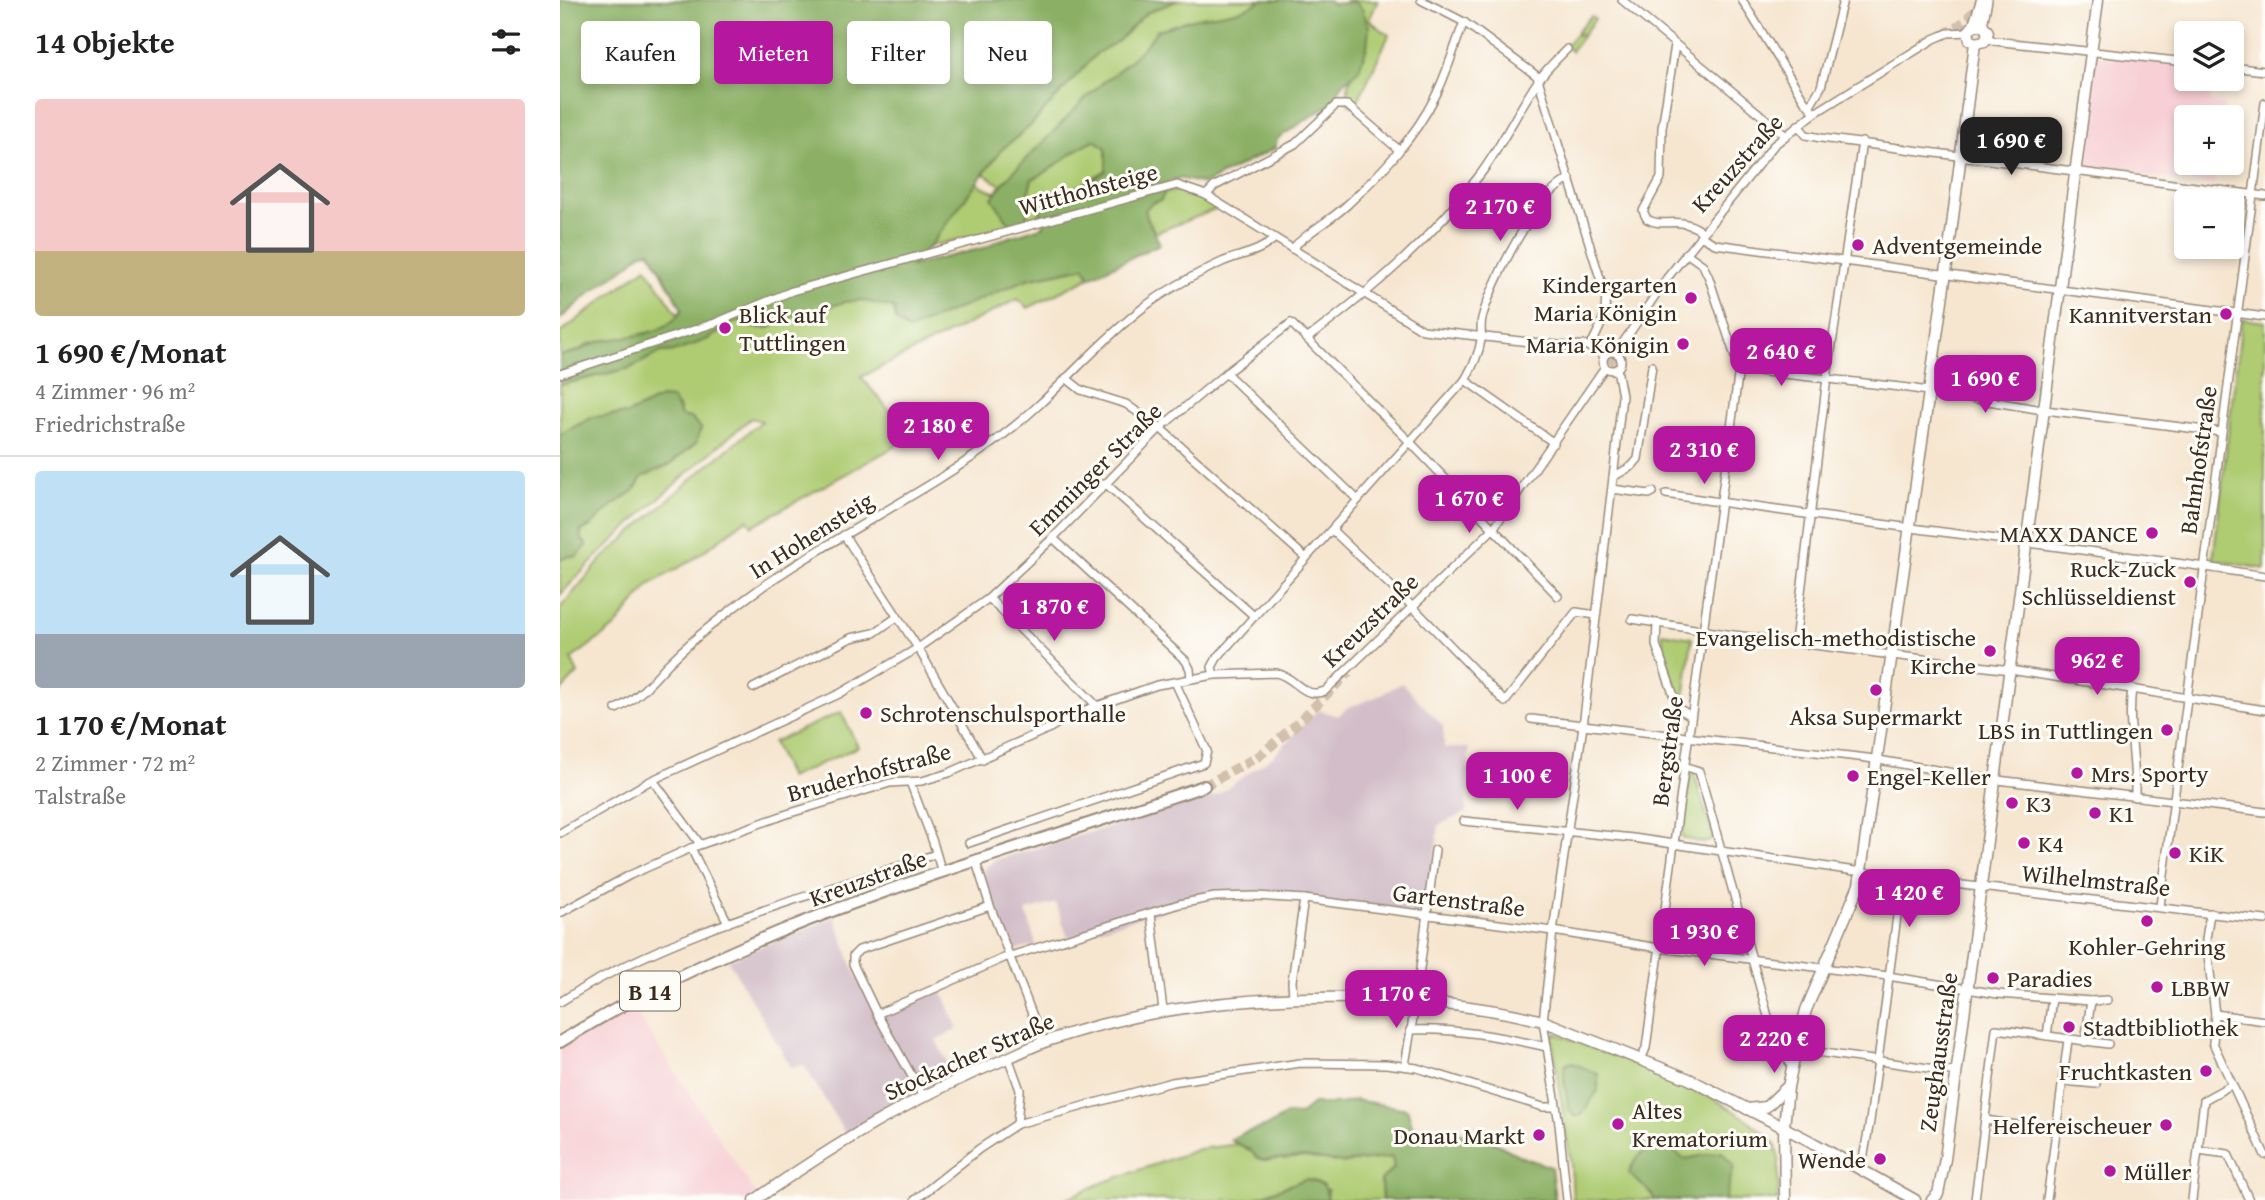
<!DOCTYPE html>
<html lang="de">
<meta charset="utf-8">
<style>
:root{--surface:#fff;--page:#f6f6f6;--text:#222;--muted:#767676;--line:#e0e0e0;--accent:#b5179e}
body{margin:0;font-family:"Gentium Book Plus",serif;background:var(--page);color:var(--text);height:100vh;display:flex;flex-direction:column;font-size:26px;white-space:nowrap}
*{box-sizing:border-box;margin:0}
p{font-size:23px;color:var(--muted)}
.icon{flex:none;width:38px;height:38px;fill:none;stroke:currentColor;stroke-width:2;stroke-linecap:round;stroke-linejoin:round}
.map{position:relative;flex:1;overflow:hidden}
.sheet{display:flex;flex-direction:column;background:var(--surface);width:560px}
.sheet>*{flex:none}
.top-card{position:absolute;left:21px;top:21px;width:665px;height:63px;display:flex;gap:14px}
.controls{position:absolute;left:1614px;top:21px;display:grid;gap:14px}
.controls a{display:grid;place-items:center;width:70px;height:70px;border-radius:7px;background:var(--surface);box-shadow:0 4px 10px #0003;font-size:35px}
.price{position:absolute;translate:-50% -60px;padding:0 16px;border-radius:14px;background:var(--accent);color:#fff;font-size:23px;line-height:46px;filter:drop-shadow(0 2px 4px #0008)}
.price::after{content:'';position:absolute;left:50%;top:42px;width:21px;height:16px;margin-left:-10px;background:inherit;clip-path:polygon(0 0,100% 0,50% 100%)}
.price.current{background:#222;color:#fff}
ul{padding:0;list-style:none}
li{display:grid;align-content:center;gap:14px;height:371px;padding:0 35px}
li+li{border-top:2px solid var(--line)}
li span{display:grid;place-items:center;height:217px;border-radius:7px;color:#555}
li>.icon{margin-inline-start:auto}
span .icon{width:126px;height:126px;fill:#fffc;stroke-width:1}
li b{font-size:30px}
h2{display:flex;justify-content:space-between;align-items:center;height:84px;padding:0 35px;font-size:30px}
.pill{padding:0 24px;border-radius:7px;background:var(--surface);box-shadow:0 4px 10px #0003;font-size:24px;line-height:63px}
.pill.current{background:var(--accent);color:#fff}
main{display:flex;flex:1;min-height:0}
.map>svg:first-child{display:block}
</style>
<main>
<section class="sheet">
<h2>14 Objekte<svg class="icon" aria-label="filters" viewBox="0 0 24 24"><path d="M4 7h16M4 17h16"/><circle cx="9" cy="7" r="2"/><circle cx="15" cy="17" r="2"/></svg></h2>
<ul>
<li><span style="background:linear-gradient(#f6c9c9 70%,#c2b280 0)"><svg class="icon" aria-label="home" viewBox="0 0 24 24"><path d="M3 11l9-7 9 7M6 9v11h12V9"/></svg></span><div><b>1 690 €/Monat</b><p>4 Zimmer · 96 m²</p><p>Friedrichstraße</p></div></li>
<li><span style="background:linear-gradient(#bfe0f5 75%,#9aa5b1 0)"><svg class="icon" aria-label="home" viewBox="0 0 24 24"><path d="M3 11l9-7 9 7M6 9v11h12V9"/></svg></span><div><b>1 170 €/Monat</b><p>2 Zimmer · 72 m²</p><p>Talstraße</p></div></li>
</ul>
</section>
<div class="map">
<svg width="1705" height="1200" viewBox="0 0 1705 1200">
<rect width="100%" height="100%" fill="#fdfcf7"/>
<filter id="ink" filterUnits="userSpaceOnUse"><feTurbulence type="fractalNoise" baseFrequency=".0143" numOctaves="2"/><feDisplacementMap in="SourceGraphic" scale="14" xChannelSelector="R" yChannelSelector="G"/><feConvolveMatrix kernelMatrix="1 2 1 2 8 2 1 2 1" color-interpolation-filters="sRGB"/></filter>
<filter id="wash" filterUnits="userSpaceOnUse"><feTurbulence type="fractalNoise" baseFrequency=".00686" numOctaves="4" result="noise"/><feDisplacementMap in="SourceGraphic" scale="28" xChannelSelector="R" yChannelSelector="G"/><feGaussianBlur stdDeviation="1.57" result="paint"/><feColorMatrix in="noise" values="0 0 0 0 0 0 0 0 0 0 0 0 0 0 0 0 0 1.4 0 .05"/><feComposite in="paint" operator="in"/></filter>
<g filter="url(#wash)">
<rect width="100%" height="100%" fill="#f6e6d0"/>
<g fill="#f7cfd4">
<polygon points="1534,56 1626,65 1626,79 1653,79 1650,102 1665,104 1663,117 1626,117 1626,163 1657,163 1654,185 1519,168"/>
<polygon points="71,1005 196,1194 188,1200 3,1200 0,1197 0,1046"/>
</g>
<g fill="#d2bdc8">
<polygon points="842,683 883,726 884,748 909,748 906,812 879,825 867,915 744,899 654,896 508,938 496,903 466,911 476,945 457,950 450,948 423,879 425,868 435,860 656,796 713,756 758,710 778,716 787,708 816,697"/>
<polygon points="275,917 291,963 315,1014 381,988 398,1029 376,1040 394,1076 353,1095 286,1135 244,1065 231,1067 168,960"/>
</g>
<g fill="#afcc73" stroke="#757b48" stroke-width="2">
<path d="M619 0H702C679 15 654 13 629 20 618 23 608 28 597 30 583 52 565 68 543 82L441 185 424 174 441 150 470 126 537 53 558 41 586 13Z"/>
<path d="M786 0H818L809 20 829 35 795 107 788 104C787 95 787 84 792 76 793 73 797 71 799 67 814 41 807 20 785 3Z"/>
<polygon points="1031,16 1035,19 1011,51 1005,46 1016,34 1020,35 1017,32"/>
<path d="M534 140 546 148V170L480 210 483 218 467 222V197L472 179C495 170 511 150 534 140Z"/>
<polygon points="416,183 444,197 452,227 370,246"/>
<polygon points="620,190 645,200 657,209 595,233 587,218 585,209 592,203 601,200 604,193"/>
<polygon points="86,267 119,316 102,329 66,339 28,344 18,351 0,356 0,333"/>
<path d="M526 267 530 277 468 308 458 299 301 377 352 437 192 526 187 519 132 560 89 585 55 627 11 659 18 673 0 692V608L42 559 134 477 202 421 191 418C125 475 59 531 0 595V560L27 545 21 538V531L32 525 51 506 74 491 81 477 109 465 136 443 141 428 121 416 118 406 100 398 68 414 52 415 0 434V385L70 368 101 352 117 351 177 321 196 328 224 318 240 316 284 302 301 300 334 308 336 321 348 330 467 279Z"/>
<polygon points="1682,319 1705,322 1705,569 1653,560"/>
<polygon points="1102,633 1132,638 1124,699 1120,699 1106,659"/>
<polygon points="281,712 298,747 229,778 213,742"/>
<polygon points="1134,773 1153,837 1151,841 1143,843 1122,838 1131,774"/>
<polygon points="995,1033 1118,1081 1153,1098 1188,1120 1209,1137 1216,1146 1219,1159 1218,1200 1013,1200 1011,1165 992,1038"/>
<polygon points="679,1144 704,1160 746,1157 782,1163 833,1157 834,1168 821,1180 822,1200 767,1200 768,1190 731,1184 691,1200 503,1200 542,1183 639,1149"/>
</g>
<g fill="#8bb065" stroke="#636d42" stroke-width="2">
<path d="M0 0H619L586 13 558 41 537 53 470 126 441 150 370 246 351 266 427 247 437 241 484 226 480 210 483 200C508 199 526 184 546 171V148L534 140C511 150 495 170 472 179L467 198V222L452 227 432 198C447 176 467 158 486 139 505 120 523 99 544 82 564 66 582 52 597 30 608 28 618 23 629 20 654 13 679 15 702 0H768L772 4 795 2 802 9 809 27 807 47 799 69 782 85 773 102 717 139 715 148 644 184 619 178 608 182 601 200 592 203 585 209 587 218 600 244 530 277 525 267 467 279 348 330 336 321 334 308 301 300 284 302 240 316 224 318 210 328H196L177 321 148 339 117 351 101 352 70 368 0 385V356C6 354 11 353 16 352 25 349 32 343 42 341 69 335 108 337 122 309L90 251 80 254 69 265 31 292 0 319Z"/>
<polygon points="100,398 113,399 121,416 131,418 141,428 136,443 109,465 82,477 74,491 51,506 32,525 21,531 21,538 27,546 16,557 9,556 0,560 0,434 33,417 68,414"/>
<path d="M1011 1062 1038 1074V1090L1022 1115 1015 1117 1008 1108C1008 1094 1001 1079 1005 1065Z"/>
<path d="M795 1100 847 1109C852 1121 851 1132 861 1142L879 1141 896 1131 914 1137H924L962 1157 991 1167 995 1200H822L821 1180 834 1168 832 1157 782 1163 746 1157 703 1160 697 1158 689 1149 670 1140C690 1126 705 1133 726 1114L739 1115 753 1104H780Z"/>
<path d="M1102 1143 1124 1159 1162 1152 1174 1166 1165 1200H1095C1089 1187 1077 1184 1069 1173 1075 1155 1085 1149 1102 1143Z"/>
<path d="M745 1179C760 1182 768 1184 767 1200H691Z"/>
</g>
</g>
<g filter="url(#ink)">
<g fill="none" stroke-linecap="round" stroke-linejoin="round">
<g stroke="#d1c0ac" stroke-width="10" stroke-dasharray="10 5" stroke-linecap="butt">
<polyline points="1383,35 1400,25 1422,4"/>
<polyline points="1040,375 1061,345"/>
<polyline points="644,786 699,756 737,724 789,672"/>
</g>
<g stroke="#988877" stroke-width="10">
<g id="street">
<path d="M861 0 904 22 977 76 1045 294C1048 315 1039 329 1030 347"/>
<polyline points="1062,0 1225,135"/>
<polyline points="1182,0 1244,100 1255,113"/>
<polyline points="1423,25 1428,0"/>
<polyline points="1427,37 1434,41 1626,62"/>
<path d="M1115 45 1102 128 1101 178 1083 211 1087 219C1099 226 1109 221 1122 223 1129 224 1137 228 1143 232"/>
<polyline points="1671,67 1705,71"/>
<polyline points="1250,105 1261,87 1283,0"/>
<polyline points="1238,125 1246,135 1261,138 1705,196"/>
<polyline points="646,195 655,186 735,144 776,105 787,105 839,150"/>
<polyline points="1140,236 1155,244 1705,317"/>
<path d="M732 249C748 231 770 221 787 205 820 174 854 139 875 97 887 74 894 47 904 22"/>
<path d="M748 338C813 289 873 238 922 172 943 143 958 110 978 81 986 69 997 59 1007 49"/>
<circle cx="1052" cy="361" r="9"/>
<polyline points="1056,353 1107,278 1214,145 1255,113 1374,39 1388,33 1408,32"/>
<polyline points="1179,369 1349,388 1477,409 1661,432"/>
<polyline points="666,373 798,500"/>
<polyline points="0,374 155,323 232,291 617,185 646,195 863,330 1006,346 1025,345 1044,355"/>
<polyline points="506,378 521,390 566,404 600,428 746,558"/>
<polyline points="905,380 994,443"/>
<polyline points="1053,477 1072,466 1078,459 1092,366"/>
<polyline points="545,483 694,616"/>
<polyline points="1052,489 1089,494 1093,492"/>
<path d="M1106 494C1305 525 1506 545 1705 576"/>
<polyline points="772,530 853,607 945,702 1016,612 1036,615"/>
<polyline points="284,535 358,648 423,760"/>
<polyline points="493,538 626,661 630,669 631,679"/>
<polyline points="429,598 538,707"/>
<polyline points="1072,619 1166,634 1450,670 1705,710"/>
<polyline points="1097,624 1096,645 1118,708 1131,716"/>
<polyline points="1235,642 1267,378 1302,142"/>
<path d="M654 675 652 667 657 658 905 380C912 367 919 355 921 340 922 333 920 325 922 318 932 282 975 194 1010 179"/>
<polyline points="193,688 291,638 314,633 337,617"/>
<path d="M1572 688C1567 725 1576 760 1575 797"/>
<path d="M56 709C79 698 90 683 107 665 131 641 157 620 184 600 266 539 362 497 443 435 494 397 534 345 584 307 608 289 634 275 662 262 680 254 699 253 714 239"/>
<polyline points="971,719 1307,758 1429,779 1705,812"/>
<polyline points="1124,766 1139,771 1215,1041 1232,1066"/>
<polyline points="93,780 140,844"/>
<polyline points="350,782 373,842 382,873"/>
<polyline points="904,821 1073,838 1342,878 1705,920"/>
<polyline points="0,833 88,782 279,694 358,648 429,598 493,538 600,428 666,373 731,323 850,442 998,596"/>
<polyline points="409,843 644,763 647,751 615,682"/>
<polyline points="131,848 168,923"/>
<polyline points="416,862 430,906 483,1042"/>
<polyline points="1600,906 1705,103"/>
<path d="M0 913 70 875 131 848 227 814 330 783 362 781 389 773 490 728 511 715 597 685 654 675 716 673C736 677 743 700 765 691L933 529 1045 367"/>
<polyline points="1650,913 1646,939 1655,1014 1653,1043 1705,1155"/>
<polyline points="591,914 603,1010"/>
<polyline points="858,985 875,850"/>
<polyline points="733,997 732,981 744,899"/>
<path d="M0 1002C111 931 252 896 376 854"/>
<polyline points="317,1014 444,958 619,904 655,897 696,896 744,899 993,931 1099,948 1328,976 1438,994 1531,1001 1547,1000"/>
<polyline points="1655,1014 1705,1021"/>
<path d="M850 1030C897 1028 942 1037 987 1047"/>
<polyline points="1487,1036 1492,998"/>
<path d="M1215 1041C1226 1047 1232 1042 1239 1033"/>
<polyline points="1525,1042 1531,1001"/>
<polyline points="1236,1049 1396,1072"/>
<polyline points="448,1057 460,1090 457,1124"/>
<polyline points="1081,1060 1086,1048 1179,369 1149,278 1143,265 1126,253"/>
<polyline points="845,1065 856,1000"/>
<polyline points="1503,1081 1536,1084"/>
<polyline points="363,1096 317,1014 293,964 293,956 299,950 430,906"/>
<polyline points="1425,1120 1497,1131"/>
<polyline points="1638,1150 1668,1154 1689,1200"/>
<polyline points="1301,1170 1310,1121 1342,878"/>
<polyline points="355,1200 419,1149 457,1124 612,1082 740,1063 826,1064 857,1068 983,1107 995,1107"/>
<polyline points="1007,1200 999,1124 983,1021 993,931 1023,726 1055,461 1062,396 1057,369"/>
<polyline points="1415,1200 1436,1029 1548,1044"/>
<polyline points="1487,1200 1508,1040"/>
<polyline points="1632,1200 1644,1100 1671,1085"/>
</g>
</g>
<g stroke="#988877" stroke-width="13">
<g id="secondary">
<polyline points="1414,25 1423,25 1428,32 1425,41 1415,43"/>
<polyline points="1415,43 1410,40 1408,32 1414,25 1422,0"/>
<polyline points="856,1000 858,985"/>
<polyline points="1187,1109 1206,1107 1227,1087"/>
<path d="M195 1200C274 1145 354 1096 443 1060 458 1054 472 1046 487 1041 585 1007 691 996 794 998 857 1000 921 1005 983 1021L1129 1079 1250 1141 1355 1200"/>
<polyline points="1225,1200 1224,1127 1228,1087 1236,1049 1246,1010 1299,885 1387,265 1415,43"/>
<polyline points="1372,1200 1378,1194 1385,1159 1538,0"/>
</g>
</g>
<g stroke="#988877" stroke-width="14">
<path id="primary" d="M0 1042C196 919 426 860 644 786"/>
</g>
<use href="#street" stroke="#fff" stroke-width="7"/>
<use href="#secondary" stroke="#fff" stroke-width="10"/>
<use href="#primary" stroke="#fff" stroke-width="10"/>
</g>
</g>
<g fill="#b5179e" stroke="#fdfcf7" stroke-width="2.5">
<circle cx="1298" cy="245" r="7"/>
<circle cx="1131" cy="298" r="7"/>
<circle cx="1666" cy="314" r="7"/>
<circle cx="165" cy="328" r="7"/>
<circle cx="1123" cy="344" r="7"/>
<circle cx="1592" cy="533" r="7"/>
<circle cx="1630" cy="582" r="7"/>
<circle cx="1430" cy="651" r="7"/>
<circle cx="1316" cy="690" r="7"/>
<circle cx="306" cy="713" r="7"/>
<circle cx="1607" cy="730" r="7"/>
<circle cx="1517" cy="773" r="7"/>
<circle cx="1293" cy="776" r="7"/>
<circle cx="1452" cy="803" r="7"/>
<circle cx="1535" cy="813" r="7"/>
<circle cx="1464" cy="843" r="7"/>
<circle cx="1615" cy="853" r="7"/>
<circle cx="1587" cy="921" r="7"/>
<circle cx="1433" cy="978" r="7"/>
<circle cx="1597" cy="987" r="7"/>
<circle cx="1509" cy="1027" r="7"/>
<circle cx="1646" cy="1071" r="7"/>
<circle cx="1058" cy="1124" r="7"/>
<circle cx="1606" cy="1125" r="7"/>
<circle cx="979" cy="1135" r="7"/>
<circle cx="1320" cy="1159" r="7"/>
<circle cx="1550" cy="1171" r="7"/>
</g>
<g text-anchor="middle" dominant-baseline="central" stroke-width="6" stroke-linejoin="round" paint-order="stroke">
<rect fill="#fdfcf7" stroke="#75695f" stroke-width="2" x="60" y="971.5" width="60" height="39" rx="5"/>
<g font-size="23" font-weight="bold" fill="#3b2a1e">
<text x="90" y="991">B 14</text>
</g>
<g font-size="24" fill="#3b2a1e" stroke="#fdfcf7">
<text transform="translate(1177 163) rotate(-48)">Kreuzstraße</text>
<text transform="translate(528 189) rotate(-15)">Witthohsteige</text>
<text transform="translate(1638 460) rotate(-82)">Bahnhofstraße</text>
<text transform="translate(535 469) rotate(-45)">Emminger Straße</text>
<text transform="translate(251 535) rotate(-32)">In Hohensteig</text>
<text transform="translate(810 620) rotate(-44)">Kreuzstraße</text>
<text transform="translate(1107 751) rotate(-82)">Bergstraße</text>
<text transform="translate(309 772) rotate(-15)">Bruderhofstraße</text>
<text transform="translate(308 878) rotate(-20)">Kreuzstraße</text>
<text transform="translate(1536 880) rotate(6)">Wilhelmstraße</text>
<text transform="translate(899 900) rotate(7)">Gartenstraße</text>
<text transform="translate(1378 1052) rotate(-82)">Zeughausstraße</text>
<text transform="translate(409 1056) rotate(-24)">Stockacher Straße</text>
</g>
<g font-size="24" fill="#3b2a1e" stroke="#fdfcf7" text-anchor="start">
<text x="1312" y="245">Adventgemeinde</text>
<text x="1117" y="284" text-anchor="end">Kindergarten<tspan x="1117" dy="28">Maria Königin</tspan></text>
<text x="179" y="314">Blick auf<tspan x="179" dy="28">Tuttlingen</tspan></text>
<text x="1652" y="314" text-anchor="end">Kannitverstan</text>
<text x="1109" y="344" text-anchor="end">Maria Königin</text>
<text x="1578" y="533" text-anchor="end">MAXX DANCE</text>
<text x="1616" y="568" text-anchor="end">Ruck-Zuck<tspan x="1616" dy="28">Schlüsseldienst</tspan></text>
<text x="1416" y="637" text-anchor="end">Evangelisch-methodistische<tspan x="1416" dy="28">Kirche</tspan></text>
<text x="320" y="713">Schrotenschulsporthalle</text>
<text x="1316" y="716" text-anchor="middle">Aksa Supermarkt</text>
<text x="1593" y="730" text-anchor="end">LBS in Tuttlingen</text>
<text x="1531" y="773">Mrs. Sporty</text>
<text x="1307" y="776">Engel-Keller</text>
<text x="1466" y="803">K3</text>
<text x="1549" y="813">K1</text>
<text x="1478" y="843">K4</text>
<text x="1629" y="853">KiK</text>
<text x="1587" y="946" text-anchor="middle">Kohler-Gehring</text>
<text x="1447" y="978">Paradies</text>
<text x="1611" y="987">LBBW</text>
<text x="1523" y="1027">Stadtbibliothek</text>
<text x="1632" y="1071" text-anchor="end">Fruchtkasten</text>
<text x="1072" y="1110">Altes<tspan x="1072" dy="28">Krematorium</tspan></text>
<text x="1592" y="1125" text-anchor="end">Helfereischeuer</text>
<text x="965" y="1135" text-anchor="end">Donau Markt</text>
<text x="1306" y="1159" text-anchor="end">Wende</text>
<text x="1564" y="1171">Müller</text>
</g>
</g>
</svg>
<div class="controls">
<a><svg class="icon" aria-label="layers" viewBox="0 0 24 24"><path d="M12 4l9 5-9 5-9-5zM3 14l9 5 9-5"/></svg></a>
<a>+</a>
<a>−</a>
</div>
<b class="price current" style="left:1451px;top:177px">1 690 €</b>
<b class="price" style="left:940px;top:243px">2 170 €</b>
<b class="price" style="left:1221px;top:388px">2 640 €</b>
<b class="price" style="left:1425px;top:415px">1 690 €</b>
<b class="price" style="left:378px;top:462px">2 180 €</b>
<b class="price" style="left:1144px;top:486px">2 310 €</b>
<b class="price" style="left:909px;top:535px">1 670 €</b>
<b class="price" style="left:494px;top:643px">1 870 €</b>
<b class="price" style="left:1537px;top:697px">962 €</b>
<b class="price" style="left:957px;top:812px">1 100 €</b>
<b class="price" style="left:1349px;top:929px">1 420 €</b>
<b class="price" style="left:1144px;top:968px">1 930 €</b>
<b class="price" style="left:836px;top:1030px">1 170 €</b>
<b class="price" style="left:1214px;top:1075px">2 220 €</b>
<div class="top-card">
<a class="pill">Kaufen</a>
<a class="pill current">Mieten</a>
<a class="pill">Filter</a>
<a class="pill">Neu</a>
</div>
</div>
</main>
